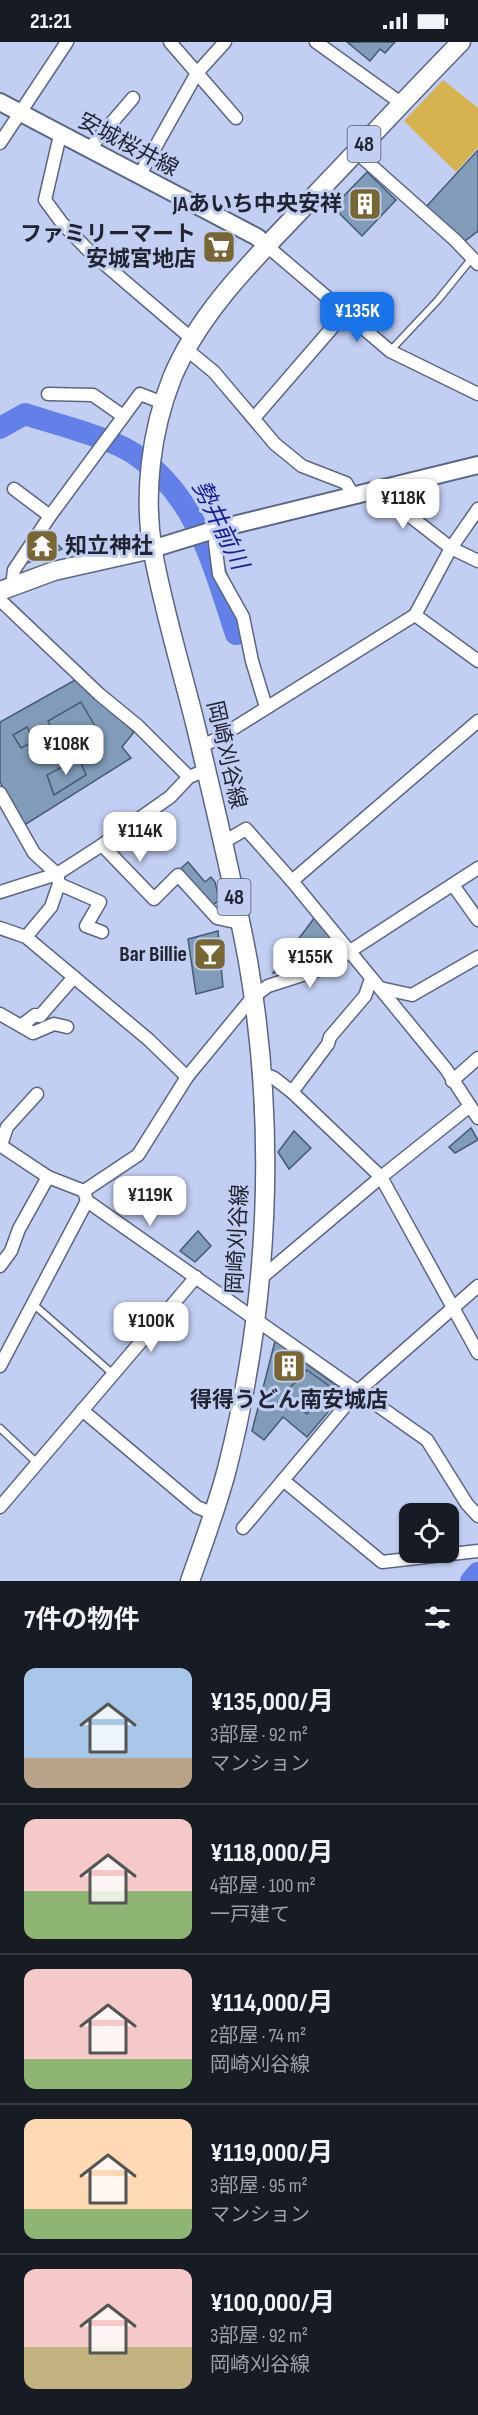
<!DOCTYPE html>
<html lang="ja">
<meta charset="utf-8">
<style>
:root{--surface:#171b24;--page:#20242c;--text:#f1f3f6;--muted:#9ea1a6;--line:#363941;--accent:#1a73e8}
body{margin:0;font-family:"Sofia Sans Condensed","Noto Sans JP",sans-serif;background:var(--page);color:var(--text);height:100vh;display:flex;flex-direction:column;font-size:22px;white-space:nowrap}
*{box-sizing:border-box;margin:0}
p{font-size:20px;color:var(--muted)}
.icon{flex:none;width:33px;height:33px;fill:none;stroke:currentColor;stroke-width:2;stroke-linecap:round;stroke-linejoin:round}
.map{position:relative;height:1539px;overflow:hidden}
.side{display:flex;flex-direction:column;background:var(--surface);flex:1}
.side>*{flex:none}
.controls{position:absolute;left:399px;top:1461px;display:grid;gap:12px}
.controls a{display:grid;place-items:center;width:60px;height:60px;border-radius:12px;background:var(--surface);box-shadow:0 2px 4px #0004;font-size:30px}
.price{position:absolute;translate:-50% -51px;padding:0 14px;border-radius:12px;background:#fff;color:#222;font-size:20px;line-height:39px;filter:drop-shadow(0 2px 3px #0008)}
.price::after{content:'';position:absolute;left:50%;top:36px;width:18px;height:14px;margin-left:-9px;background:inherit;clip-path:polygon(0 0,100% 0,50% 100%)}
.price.current{background:var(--accent);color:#fff}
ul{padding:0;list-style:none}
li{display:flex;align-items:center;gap:18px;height:150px;padding:0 24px}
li+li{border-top:2px solid var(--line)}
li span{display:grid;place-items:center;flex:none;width:168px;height:120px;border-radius:12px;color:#555}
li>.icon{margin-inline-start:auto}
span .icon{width:72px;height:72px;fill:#fffc;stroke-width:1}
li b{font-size:26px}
h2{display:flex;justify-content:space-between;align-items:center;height:72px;padding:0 24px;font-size:26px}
.status{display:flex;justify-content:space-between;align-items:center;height:42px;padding:0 30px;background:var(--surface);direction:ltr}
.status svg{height:16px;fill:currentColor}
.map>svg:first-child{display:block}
</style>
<div class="status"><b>21:21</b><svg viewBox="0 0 49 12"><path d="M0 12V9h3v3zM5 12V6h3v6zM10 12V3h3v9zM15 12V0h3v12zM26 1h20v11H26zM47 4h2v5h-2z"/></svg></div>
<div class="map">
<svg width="478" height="1539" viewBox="0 0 478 1539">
<rect width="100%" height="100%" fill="#c2cef2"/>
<polygon fill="#d6b34e" points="443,38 478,66 478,105 456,130 404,79"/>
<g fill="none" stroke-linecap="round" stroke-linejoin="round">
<g stroke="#6380e8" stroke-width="22">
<path d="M0 386 25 372C55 382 108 395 133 411 197 453 213 523 236 592"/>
<polyline points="471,1539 478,1531"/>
</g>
</g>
<g fill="#819cb8" stroke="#435b74" stroke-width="1.5">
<polygon points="347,0 395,0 385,11 380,7 370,19"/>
<polygon points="478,108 478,189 465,199 426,165"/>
<polygon points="367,130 396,158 362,194 333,165"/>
<polygon points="220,189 235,200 219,221 204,210"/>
<polygon points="45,489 62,507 25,522"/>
<polygon points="77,637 134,690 122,705 131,716 23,784 0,740 0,680"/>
<polygon points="81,660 100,693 67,712 48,679"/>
<polygon points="27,685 35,699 21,706 13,693"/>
<polygon points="79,716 86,733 54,753 47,733"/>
<polygon points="188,820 205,840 211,835 215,840 219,858 212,864 179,828"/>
<polygon points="315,875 342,907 320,923 273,931"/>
<polygon points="218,889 223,945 196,952 188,897"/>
<polygon points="471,1086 478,1098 455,1111 449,1105"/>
<polygon points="294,1089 311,1106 289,1127 278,1110"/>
<polygon points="198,1189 211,1204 195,1220 180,1209"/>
<polygon points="275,1299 345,1350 307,1395 283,1375 264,1398 252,1389"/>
<polygon points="307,1328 332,1346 307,1372 284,1352"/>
</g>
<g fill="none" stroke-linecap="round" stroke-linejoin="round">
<g stroke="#5b6684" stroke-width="9">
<g id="lane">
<polyline points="390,309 438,258 472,216"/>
<polyline points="32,1261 113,1332"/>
<polyline points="0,1386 37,1421"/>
</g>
</g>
<g stroke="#5b6684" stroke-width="15">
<g id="street">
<polyline points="170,0 236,76"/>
<polyline points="316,0 401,61"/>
<polyline points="60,93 45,158 62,181 88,208 192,297"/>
<polyline points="0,101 67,0"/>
<polyline points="90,106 133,56"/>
<polyline points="356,110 455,198 478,222"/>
<polyline points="139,134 197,31 225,0"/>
<polyline points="267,204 390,309 478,352"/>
<polyline points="186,307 214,330 275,402 302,424 346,441 353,453"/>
<polyline points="48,352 93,353 123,374"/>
<polyline points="254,376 344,272"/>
<polyline points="14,447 50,474"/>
<polyline points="380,447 388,457 451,506 478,519"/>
<polyline points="217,487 215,501 219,532 243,575 252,619 266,665"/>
<polyline points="12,544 14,528 50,474 140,352 163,361"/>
<polyline points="0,558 99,652 138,684 189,735"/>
<polyline points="415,573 478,619"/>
<polyline points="201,704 215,698 415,573 451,506 478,467"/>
<polyline points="0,751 34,811 57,832 59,842 51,865 26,895"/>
<polyline points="222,801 246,787 292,839 446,1027 478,1076"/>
<polyline points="102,803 154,857 178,833 217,876 240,881"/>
<polyline points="292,839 478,679"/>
<polyline points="59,842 100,860 86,884 102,890"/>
<polyline points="453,843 478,878"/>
<polyline points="0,850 57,832 102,803 170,755 189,735 206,728"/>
<polyline points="0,886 26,895 149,998 187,1035"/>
<polyline points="380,946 412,953 478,915"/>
<polyline points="0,972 21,984 35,973 40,974 74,935"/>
<polyline points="21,984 33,991 54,982 67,985"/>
<polyline points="262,1031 274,1036 292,1050 381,1135 478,1311"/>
<polyline points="452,1039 478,1016"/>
<polyline points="292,1050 328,1002 330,995 365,954 371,937"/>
<polyline points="0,1103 48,1135 84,1149 87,1159 427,1398 467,1462 478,1474"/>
<polyline points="1,1103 7,1085 37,1052"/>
<polyline points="84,1149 138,1113 187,1035 252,956 268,944 324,926 478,826"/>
<polyline points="0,1224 11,1209 19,1187 48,1135"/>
<polyline points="260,1237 381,1135 470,1064"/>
<polyline points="0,1324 87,1159"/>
<polyline points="82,1368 197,1465 214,1472"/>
<polyline points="283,1438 382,1520 478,1509"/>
<polyline points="0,1465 196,1235"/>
<polyline points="243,1486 357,1350 478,1244"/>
</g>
</g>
<g stroke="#5b6684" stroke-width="20">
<g id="secondary">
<polyline points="0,60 257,195 267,204"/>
<polyline points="152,507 217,487 478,423"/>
</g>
</g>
<g stroke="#5b6684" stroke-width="21">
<g id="primary">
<polyline points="0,549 54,529 152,507"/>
<path d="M190 1539C203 1502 217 1465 227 1427 269 1262 277 1087 248 919 233 839 214 760 195 681 181 625 163 566 153 510 143 453 151 389 172 336 202 264 264 208 316 152 365 101 412 50 461 0"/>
</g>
</g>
<use href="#lane" stroke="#fff" stroke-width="6"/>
<use href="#street" stroke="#fff" stroke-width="12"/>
<use href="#secondary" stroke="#fff" stroke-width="16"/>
<use href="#primary" stroke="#fff" stroke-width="18"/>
</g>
<defs>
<g id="building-square" transform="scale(1.725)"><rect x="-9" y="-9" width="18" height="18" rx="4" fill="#786634" stroke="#c2cef2"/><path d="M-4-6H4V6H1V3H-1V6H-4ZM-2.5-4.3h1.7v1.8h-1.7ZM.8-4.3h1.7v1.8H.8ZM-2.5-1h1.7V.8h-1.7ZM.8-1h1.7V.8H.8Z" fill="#fff"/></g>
<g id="supermarket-square" transform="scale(1.725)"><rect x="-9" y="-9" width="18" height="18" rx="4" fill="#786634" stroke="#c2cef2"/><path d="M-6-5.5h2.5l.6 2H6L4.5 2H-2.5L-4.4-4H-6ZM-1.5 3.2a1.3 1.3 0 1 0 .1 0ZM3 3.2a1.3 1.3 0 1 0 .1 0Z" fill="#fff"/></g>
<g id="temple-square" transform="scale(1.725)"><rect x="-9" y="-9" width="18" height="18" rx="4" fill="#786634" stroke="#c2cef2"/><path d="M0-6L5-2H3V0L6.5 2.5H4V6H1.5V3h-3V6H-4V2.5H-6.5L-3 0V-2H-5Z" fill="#fff"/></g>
<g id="bar-square" transform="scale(1.725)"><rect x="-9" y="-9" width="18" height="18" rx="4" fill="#786634" stroke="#c2cef2"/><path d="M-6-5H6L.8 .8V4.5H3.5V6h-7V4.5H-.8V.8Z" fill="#fff"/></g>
</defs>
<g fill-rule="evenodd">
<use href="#building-square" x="365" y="162"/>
<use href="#supermarket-square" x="219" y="205"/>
<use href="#temple-square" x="42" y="504"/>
<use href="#bar-square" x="210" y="912"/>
<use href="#building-square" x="289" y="1324"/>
</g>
<g text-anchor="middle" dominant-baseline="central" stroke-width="6" stroke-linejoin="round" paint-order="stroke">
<g fill="#c2cef2" stroke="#51586c" stroke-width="1.5">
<rect x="347.5" y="84" width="33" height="36" rx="4.5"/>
<rect x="217.5" y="837" width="33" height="36" rx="4.5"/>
</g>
<g font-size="21" font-weight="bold" fill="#212532">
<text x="364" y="102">48</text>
<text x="234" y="855">48</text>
</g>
<g font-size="22" fill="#212532" stroke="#c2cef2">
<text transform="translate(128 103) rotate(28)">安城桜井線</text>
<text transform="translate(226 713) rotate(77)">岡崎刈谷線</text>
<text transform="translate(238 1197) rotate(-87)">岡崎刈谷線</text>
</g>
<g font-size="22" font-weight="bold" fill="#212532" stroke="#c2cef2" text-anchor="end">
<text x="342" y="162">JAあいち中央安祥</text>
<text x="196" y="192">ファミリーマート<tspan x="196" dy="25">安城宮地店</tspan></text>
<text x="65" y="504" text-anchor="start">知立神社</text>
<text x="187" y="912">Bar Billie</text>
<text x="289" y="1358" text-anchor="middle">得得うどん南安城店</text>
</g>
<g font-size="24" font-style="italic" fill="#191b96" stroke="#c2cef2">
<text transform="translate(220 483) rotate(64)">勢井前川</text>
</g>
</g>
</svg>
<div class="controls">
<a><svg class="icon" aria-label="locate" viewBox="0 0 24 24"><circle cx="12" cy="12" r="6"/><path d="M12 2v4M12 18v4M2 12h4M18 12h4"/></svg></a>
</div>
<b class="price current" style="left:357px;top:301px">¥135K</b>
<b class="price" style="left:403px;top:488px">¥118K</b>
<b class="price" style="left:66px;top:734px">¥108K</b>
<b class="price" style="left:140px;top:821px">¥114K</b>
<b class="price" style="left:310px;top:947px">¥155K</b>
<b class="price" style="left:150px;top:1185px">¥119K</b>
<b class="price" style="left:151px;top:1311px">¥100K</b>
</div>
<section class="side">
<h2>7件の物件<svg class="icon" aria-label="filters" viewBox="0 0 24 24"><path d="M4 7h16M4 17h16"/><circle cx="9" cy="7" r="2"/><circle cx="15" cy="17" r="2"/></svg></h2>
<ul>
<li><span style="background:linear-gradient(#a9c7e8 75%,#b9a48a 0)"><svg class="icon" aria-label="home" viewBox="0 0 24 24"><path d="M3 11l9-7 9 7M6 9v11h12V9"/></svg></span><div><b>¥135,000/月</b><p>3部屋 · 92 m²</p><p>マンション</p></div></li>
<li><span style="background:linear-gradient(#f6c9c9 60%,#8fb573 0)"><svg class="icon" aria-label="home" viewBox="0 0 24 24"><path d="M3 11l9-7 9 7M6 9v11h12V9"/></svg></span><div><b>¥118,000/月</b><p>4部屋 · 100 m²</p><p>一戸建て</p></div></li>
<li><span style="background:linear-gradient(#f6c9c9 75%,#8fb573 0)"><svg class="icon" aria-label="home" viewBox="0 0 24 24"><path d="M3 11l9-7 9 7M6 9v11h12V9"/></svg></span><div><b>¥114,000/月</b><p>2部屋 · 74 m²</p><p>岡崎刈谷線</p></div></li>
<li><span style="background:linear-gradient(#ffd9b3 75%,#8fb573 0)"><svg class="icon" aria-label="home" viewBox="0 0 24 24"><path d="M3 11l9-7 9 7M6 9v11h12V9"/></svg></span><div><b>¥119,000/月</b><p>3部屋 · 95 m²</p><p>マンション</p></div></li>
<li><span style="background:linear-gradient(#f6c9c9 65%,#c2b280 0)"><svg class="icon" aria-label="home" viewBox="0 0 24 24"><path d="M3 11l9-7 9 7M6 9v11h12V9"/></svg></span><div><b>¥100,000/月</b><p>3部屋 · 92 m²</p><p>岡崎刈谷線</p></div></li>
</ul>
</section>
